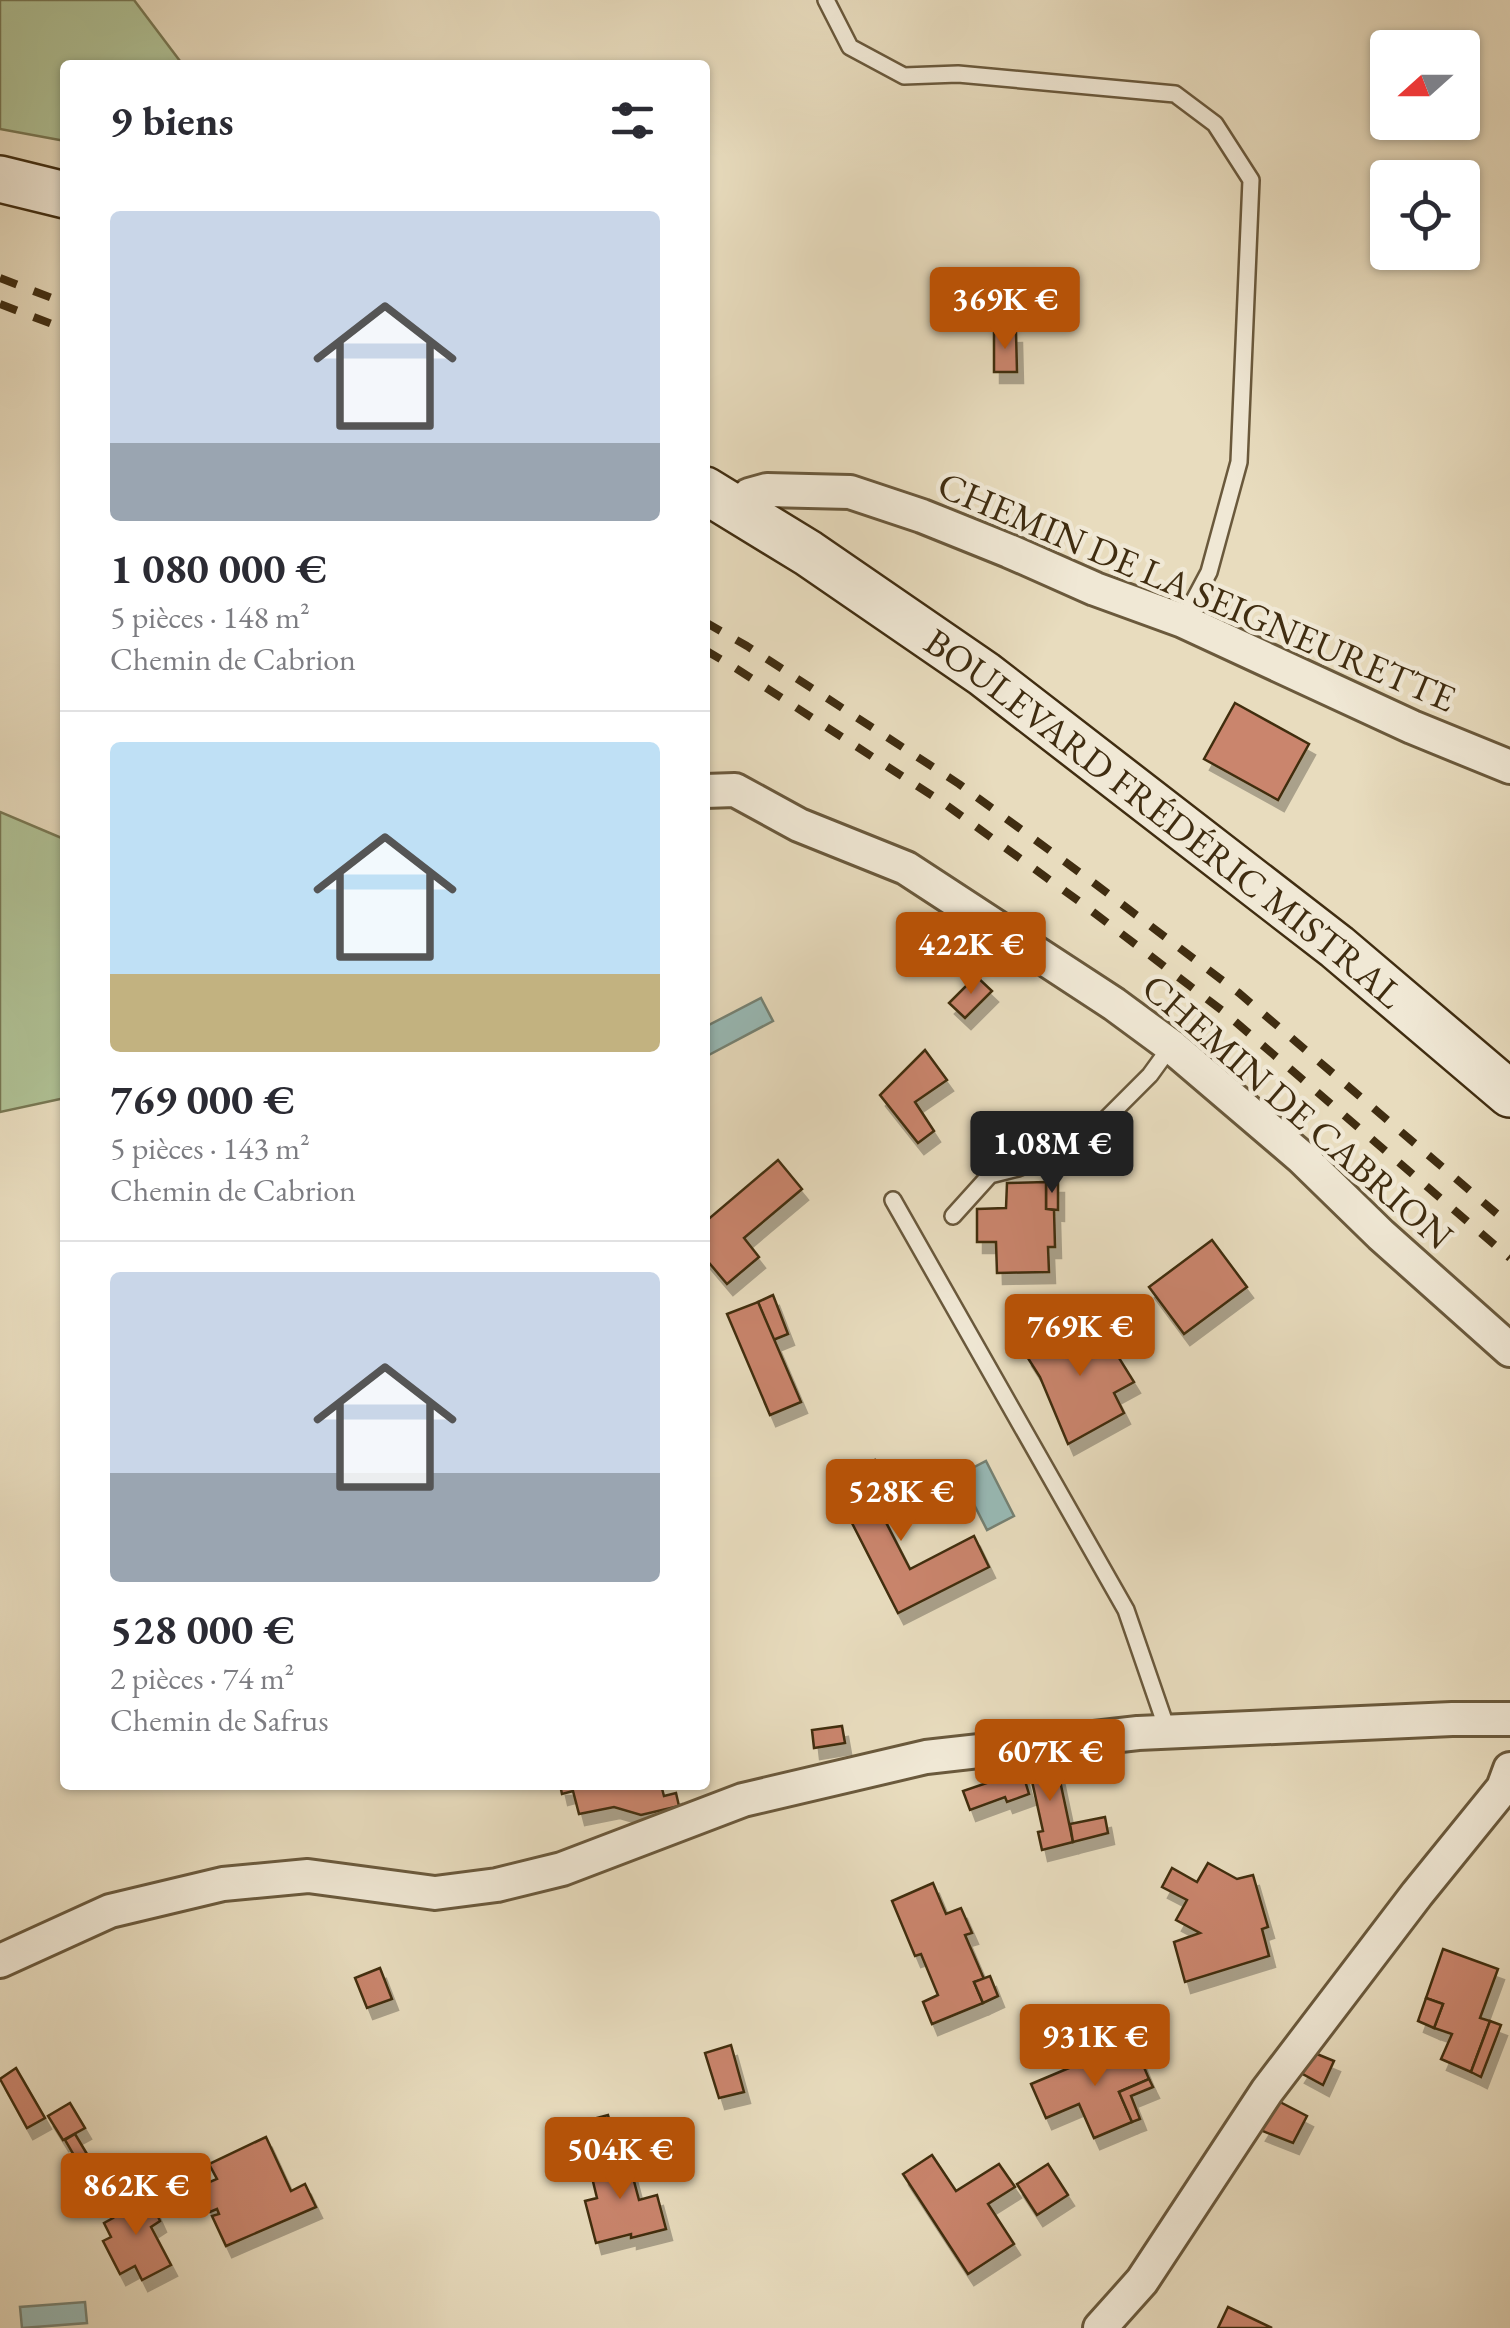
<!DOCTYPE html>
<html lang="fr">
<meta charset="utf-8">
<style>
:root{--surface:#fff;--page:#f2f2f3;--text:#2b2b33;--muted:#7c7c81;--line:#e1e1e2;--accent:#b45309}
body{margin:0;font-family:"EB Garamond",serif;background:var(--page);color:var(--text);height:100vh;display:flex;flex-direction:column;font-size:38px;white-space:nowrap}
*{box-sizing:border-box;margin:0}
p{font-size:32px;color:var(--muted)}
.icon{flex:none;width:55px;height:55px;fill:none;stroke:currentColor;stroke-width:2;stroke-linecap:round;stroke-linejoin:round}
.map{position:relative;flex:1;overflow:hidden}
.drawer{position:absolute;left:60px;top:60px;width:650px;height:1730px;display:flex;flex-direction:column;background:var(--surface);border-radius:10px;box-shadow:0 2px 8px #0004}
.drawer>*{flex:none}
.needle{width:65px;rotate:249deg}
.buttons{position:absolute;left:1370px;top:30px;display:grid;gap:20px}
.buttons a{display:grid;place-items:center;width:110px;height:110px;border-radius:10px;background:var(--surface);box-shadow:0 2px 8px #0004;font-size:50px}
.price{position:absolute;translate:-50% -85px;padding:0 22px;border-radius:10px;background:var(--accent);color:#fff;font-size:32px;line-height:65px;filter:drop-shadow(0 2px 5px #0008)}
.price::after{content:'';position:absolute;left:50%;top:60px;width:30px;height:22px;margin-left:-15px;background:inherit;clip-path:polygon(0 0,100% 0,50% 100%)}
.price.active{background:#222;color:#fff}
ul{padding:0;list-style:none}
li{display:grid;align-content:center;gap:20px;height:530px;padding:0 50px}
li+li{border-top:2px solid var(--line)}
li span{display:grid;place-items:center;height:310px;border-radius:10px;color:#555}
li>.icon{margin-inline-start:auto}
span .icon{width:180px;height:180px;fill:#fffc;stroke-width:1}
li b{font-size:42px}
h2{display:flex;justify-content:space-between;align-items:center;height:120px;padding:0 50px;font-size:42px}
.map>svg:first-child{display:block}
</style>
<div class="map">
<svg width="1510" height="2328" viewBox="0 0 1510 2328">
<defs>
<filter id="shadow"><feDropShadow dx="6" dy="11" stdDeviation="0" flood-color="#0004"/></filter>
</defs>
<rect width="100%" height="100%" fill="#e8dcbe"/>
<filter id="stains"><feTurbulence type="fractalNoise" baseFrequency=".002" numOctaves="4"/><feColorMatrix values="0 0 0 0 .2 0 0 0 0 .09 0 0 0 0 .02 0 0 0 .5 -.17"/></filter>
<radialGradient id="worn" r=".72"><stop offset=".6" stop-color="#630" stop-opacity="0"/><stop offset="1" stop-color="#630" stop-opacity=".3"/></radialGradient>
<g fill="#b0c296" stroke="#787854" stroke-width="2.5">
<polygon points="0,0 134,0 183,65 65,65 65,141 0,129"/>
<polygon points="0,812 64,839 65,842 65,1098 0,1112"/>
</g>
<g fill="#98bab6" stroke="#758274" stroke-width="2.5">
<polygon points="761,998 773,1021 705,1057 705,1027"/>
<polygon points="986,1461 1014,1516 987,1530 959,1475"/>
<polygon points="85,2302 87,2323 22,2328 20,2307"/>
</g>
<g fill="#ca856d" stroke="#402d11" stroke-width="2.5" filter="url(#shadow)">
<polygon points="1016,332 1017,372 994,372 994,333"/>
<polygon points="1235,703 1309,744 1278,800 1204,759"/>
<polygon points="976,976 992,991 965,1018 949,1003"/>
<polygon points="925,1050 947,1080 915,1102 934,1131 918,1143 880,1095"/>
<polygon points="778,1160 802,1189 744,1238 759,1257 727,1284 705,1258 705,1222"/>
<polygon points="1046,1182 1058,1182 1058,1210 1046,1209"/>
<polygon points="1046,1182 1046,1209 1054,1210 1055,1247 1048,1247 1049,1272 997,1273 996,1242 977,1242 977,1209 1006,1208 1007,1183"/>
<polygon points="1212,1240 1247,1287 1184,1334 1149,1287"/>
<polygon points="773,1295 788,1334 773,1340 758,1302"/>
<polygon points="758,1302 801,1402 770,1415 727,1314"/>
<polygon points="1079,1315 1099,1350 1111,1345 1134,1382 1114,1393 1124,1413 1068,1444 1040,1377 1026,1355"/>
<polygon points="875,1460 893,1494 876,1503 910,1569 974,1536 989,1567 898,1613 831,1482"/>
<polygon points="842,1726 845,1743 814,1748 812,1730"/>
<polygon points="1055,1757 1073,1842 1042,1850 1038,1832 1043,1831 1028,1763"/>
<polygon points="1022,1771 1029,1794 1007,1802 1005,1797 970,1810 963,1791"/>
<polygon points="560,1785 661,1785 664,1796 676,1793 679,1806 641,1815 614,1807 579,1814 573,1791 562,1794"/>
<polygon points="1105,1817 1108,1833 1073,1842 1070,1824"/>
<polygon points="1208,1863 1237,1879 1253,1875 1268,1927 1262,1929 1269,1956 1185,1982 1174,1942 1200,1933 1176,1920 1187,1900 1162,1887 1172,1868 1197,1882"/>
<polygon points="933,1883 946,1914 961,1908 972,1933 965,1935 984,1979 974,1982 983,2003 932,2024 923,2002 938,1995 921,1954 915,1956 892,1901"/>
<polygon points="1443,1949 1498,1969 1480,2018 1490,2021 1471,2072 1441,2059 1452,2034 1434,2028 1443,2004 1426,1998"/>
<polygon points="380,1968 392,1999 367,2008 355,1978"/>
<polygon points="990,1976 998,1996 983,2003 974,1982"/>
<polygon points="1426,1998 1443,2004 1434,2028 1418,2021"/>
<polygon points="1490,2021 1501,2025 1481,2077 1471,2072"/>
<polygon points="1133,2041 1149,2079 1119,2092 1132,2122 1094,2138 1079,2104 1046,2118 1031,2084"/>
<polygon points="731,2045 744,2092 719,2098 705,2053"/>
<polygon points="1312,2052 1334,2061 1323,2085 1299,2072"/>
<polygon points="16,2068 45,2118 27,2128 0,2079"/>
<polygon points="1149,2079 1153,2087 1131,2096 1140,2119 1132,2122 1119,2092"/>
<polygon points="1278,2101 1307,2116 1293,2143 1260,2130"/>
<polygon points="70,2103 85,2128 63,2140 48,2116"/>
<polygon points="608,2115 619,2153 581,2164 571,2125"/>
<polygon points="75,2134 90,2159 79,2164 65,2140"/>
<polygon points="266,2137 291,2191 305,2184 316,2207 226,2246 212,2216 219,2214 217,2209 210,2212 198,2187 217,2179 209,2164"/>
<polygon points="626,2151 639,2200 657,2195 666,2229 631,2238 631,2234 596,2243 585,2201 597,2198 588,2161"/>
<polygon points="932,2155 956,2191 999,2164 1015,2187 988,2204 1014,2244 968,2274 903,2174"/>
<polygon points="1048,2164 1068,2195 1037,2215 1017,2184"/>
<polygon points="147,2192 160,2221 151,2227 171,2265 142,2280 135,2266 120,2274 103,2241 111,2237 104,2223 113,2218 109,2211"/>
<polygon points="1228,2307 1272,2328 1218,2328"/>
</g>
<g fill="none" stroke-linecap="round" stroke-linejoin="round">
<g stroke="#6a593c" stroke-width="20">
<g id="service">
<polyline points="826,0 850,47 904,76 958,74 1175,94 1215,124 1251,180 1239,462 1209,572 1183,621"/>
<polyline points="893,1200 1126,1610 1168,1732"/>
<polyline points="953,1216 990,1175 1018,1168 1066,1149 1106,1119 1150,1075 1171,1046"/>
</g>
</g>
<g stroke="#6a593c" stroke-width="38">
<g id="minor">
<polyline points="737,508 749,495 767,490 850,492 922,516 1009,551 1095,589 1183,621 1412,727 1510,767"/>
<polyline points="705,791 735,790 799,825 906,868 1114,1004 1171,1046 1301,1157 1381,1235 1510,1350"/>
<polyline points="0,1961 110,1911 223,1884 308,1876 435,1893 497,1885 562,1869 743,1800 926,1757 1138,1733 1452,1719 1510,1719"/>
<polyline points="1100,2328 1142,2281 1267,2091 1417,1894 1503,1788 1510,1769"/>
</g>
</g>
<g stroke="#402d11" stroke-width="50">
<g id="secondary">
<polyline points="0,179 65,195"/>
<path id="s1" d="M705 490 808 553 984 674 1337 947 1510 1094"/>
</g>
</g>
<use href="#service" stroke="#f0e8d5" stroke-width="15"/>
<use href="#minor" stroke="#f0e8d5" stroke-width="32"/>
<use href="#secondary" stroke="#f0e8d5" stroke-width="45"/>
<g stroke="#402d11" stroke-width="8" stroke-dasharray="18 18" stroke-linecap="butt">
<polyline points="0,278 65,303"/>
<polyline points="0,304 65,329"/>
<polyline points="705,622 747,646 959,784 1094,883 1239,993 1510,1225"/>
<polyline points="705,650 734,667 945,804 1080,902 1224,1012 1510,1258"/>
</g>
</g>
<g text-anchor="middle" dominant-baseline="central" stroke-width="9" stroke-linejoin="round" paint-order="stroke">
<g font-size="38" fill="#402d11" stroke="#f0e8d5">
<text transform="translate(1197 591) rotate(23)">CHEMIN DE LA SEIGNEURETTE</text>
<text stroke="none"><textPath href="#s1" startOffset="565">BOULEVARD FRÉDÉRIC MISTRAL</textPath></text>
<text transform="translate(1298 1111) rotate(41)">CHEMIN DE CABRION</text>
</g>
</g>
<rect width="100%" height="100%" filter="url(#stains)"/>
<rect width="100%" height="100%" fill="url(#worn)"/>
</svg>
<div class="buttons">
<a><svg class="needle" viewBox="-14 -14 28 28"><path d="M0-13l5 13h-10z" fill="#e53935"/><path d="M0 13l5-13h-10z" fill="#7c7c81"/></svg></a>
<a><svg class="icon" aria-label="locate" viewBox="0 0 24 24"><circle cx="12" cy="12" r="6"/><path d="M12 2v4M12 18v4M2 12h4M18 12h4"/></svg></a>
</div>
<b class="price" style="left:1005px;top:352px">369K €</b>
<b class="price" style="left:971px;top:997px">422K €</b>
<b class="price active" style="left:1052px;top:1196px">1.08M €</b>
<b class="price" style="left:1080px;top:1379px">769K €</b>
<b class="price" style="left:901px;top:1544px">528K €</b>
<b class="price" style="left:1050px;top:1804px">607K €</b>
<b class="price" style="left:1095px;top:2089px">931K €</b>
<b class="price" style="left:620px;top:2202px">504K €</b>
<b class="price" style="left:136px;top:2238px">862K €</b>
<section class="drawer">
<h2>9 biens<svg class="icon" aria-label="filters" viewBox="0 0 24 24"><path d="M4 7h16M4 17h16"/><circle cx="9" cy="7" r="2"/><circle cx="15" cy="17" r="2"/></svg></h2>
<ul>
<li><span style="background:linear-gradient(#c9d6e8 75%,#9aa5b1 0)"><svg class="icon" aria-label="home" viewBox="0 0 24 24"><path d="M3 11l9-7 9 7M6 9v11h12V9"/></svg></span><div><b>1 080 000 €</b><p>5 pièces · 148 m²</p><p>Chemin de Cabrion</p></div></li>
<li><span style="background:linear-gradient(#bfe0f5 75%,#c2b280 0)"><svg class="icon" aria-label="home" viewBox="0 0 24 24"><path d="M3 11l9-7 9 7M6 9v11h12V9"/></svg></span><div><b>769 000 €</b><p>5 pièces · 143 m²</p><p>Chemin de Cabrion</p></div></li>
<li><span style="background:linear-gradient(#c9d6e8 65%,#9aa5b1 0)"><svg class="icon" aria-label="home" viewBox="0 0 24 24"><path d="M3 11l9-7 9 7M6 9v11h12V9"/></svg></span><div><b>528 000 €</b><p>2 pièces · 74 m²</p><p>Chemin de Safrus</p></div></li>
</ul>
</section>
</div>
